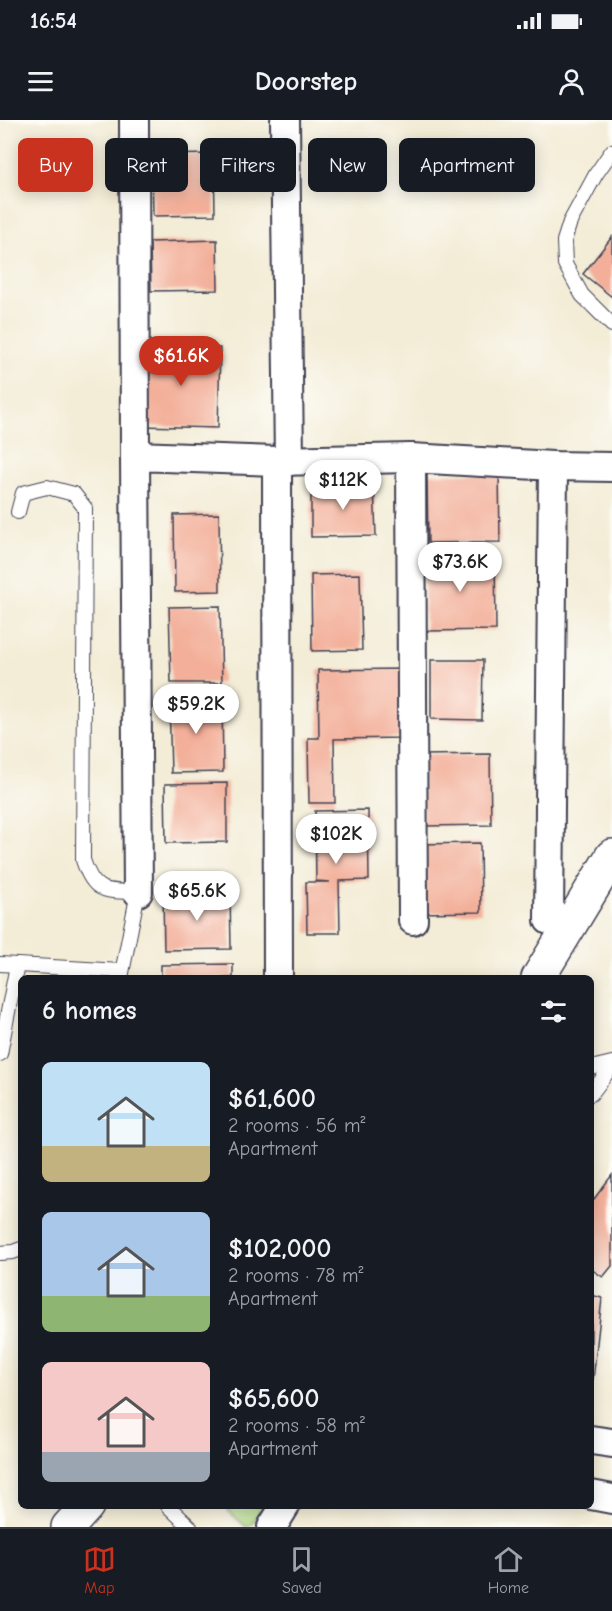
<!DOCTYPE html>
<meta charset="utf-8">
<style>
:root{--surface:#171b24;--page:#242831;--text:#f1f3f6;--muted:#9ea1a6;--line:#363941;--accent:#c8321e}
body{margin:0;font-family:"Comic Neue",sans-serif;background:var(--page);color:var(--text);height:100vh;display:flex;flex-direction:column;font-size:22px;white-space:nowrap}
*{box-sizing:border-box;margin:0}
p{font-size:20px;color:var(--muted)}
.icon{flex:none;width:33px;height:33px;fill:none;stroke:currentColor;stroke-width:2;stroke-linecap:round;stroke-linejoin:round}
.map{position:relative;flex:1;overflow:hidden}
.details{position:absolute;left:18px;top:855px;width:576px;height:534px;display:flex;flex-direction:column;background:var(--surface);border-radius:9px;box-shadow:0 3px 15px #0003}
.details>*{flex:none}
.guide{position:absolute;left:18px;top:18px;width:576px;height:54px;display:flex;gap:12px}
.price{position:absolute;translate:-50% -51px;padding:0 14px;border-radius:21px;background:#fff;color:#222;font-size:20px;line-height:39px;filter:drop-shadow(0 2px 3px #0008)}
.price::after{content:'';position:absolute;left:50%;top:36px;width:18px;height:14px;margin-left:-9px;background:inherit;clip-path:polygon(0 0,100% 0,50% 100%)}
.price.active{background:var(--accent);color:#fff}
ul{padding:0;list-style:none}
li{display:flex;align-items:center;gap:18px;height:150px;padding:0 24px}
li span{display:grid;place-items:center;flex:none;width:168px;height:120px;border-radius:9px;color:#555}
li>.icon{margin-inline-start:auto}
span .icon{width:72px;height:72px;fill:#fffc;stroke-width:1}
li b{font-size:26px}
h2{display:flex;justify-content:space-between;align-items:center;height:72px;padding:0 24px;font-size:26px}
.tag{padding:0 21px;border-radius:9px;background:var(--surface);box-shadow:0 3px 15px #0003;font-size:21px;line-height:54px}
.tag.active{background:var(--accent);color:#fff}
.status{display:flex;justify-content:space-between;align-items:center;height:42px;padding:0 30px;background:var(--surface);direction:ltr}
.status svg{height:16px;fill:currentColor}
header{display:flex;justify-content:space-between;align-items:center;height:78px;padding:0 24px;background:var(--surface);font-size:27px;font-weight:800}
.tab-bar{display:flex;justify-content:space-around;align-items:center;height:84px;border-top:2px solid var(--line);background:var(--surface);font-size:16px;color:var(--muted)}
.tab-bar a{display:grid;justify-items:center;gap:3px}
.tab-bar .active{color:var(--accent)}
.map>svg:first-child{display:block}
</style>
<div class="status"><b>16:54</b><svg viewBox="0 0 49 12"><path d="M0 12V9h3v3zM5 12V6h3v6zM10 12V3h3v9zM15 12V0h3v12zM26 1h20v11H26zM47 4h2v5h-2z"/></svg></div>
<header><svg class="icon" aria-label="menu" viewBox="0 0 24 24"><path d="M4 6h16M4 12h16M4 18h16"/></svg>Doorstep<svg class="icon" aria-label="person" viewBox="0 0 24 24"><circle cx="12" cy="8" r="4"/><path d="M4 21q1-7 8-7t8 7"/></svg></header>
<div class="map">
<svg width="612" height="1407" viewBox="0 0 612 1407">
<rect width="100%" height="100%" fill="#fdfcf7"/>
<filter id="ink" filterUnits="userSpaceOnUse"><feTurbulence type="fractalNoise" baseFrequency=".0167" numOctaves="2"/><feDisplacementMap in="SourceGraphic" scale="12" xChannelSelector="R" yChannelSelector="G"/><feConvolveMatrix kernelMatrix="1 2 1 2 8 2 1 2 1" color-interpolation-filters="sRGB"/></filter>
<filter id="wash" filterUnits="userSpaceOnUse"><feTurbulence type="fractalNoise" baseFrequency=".008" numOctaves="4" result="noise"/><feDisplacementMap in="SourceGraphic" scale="24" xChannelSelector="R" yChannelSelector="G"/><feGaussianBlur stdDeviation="1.35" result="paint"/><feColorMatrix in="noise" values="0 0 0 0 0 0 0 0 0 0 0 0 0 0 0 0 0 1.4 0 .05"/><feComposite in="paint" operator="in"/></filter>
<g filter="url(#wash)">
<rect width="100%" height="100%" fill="#f3ecd6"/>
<polygon fill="#add57f" stroke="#687c5d" stroke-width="1.5" points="223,1386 264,1386 251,1405 246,1407"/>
<g id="blocks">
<g fill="#f3af99">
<polygon points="214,34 215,95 153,96 152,35"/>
<polygon points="612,117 612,177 583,154"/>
<polygon points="217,120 218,170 151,171 150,122"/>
<polygon points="143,227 220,228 218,308 141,306"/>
<polygon points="499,353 500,422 428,423 427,354"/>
<polygon points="374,365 376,416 311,417 311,366"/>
<polygon points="219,394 220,471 175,472 174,395"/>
<polygon points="495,435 496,510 425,511 424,436"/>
<polygon points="360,454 362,530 312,531 311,455"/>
<polygon points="220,486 222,563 171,563 169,487"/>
<polygon points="431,540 483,540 482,600 431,599"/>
<polygon points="403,549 404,618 334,619 335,683 309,683 308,618 319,618 318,550"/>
<polygon points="222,578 223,652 171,653 169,579"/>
<polygon points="490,634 491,705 423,706 422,635"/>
<polygon points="227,663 227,722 166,723 165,664"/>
<polygon points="368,690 369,760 339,761 340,813 307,813 306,762 330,762 316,761 315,691"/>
<polygon points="480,723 481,792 420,793 419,724"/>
<polygon points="230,773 231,829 164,830 163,775"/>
<polygon points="233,844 233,858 161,858 161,845"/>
<polygon points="612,1055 612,1146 603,1157 591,1149 591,1083"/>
<polygon points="591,1175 602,1178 593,1260 591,1260"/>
</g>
</g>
</g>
<g filter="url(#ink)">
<use href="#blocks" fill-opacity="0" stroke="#414052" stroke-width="1.5"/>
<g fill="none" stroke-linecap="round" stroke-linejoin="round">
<g stroke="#414052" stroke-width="16">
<g id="service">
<polyline points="612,31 596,54 570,102 564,121 565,144 582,175 612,205"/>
<path d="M18 392 23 373 47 367 74 374 85 388 83 740C94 774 105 771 138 772L121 858"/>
<polyline points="0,844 121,851"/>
<polyline points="0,934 17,845"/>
<polyline points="591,948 612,943"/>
<polyline points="591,974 612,946"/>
<polyline points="0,1133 13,1132 21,1129"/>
<polyline points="168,1386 190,1407"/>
</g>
</g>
<g stroke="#414052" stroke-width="32">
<g id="minor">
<polyline points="134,0 135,336"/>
<polyline points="285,0 289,341"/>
<polyline points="411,338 413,800"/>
<polyline points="277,341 278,858"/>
<polyline points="138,772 135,336 277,341 411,338 553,346 612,347"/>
<polyline points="549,800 553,346"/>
<polyline points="591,1320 612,1323"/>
<polyline points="591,1375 612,1379"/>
<polyline points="272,1407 285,1386"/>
</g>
</g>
<g stroke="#414052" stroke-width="36">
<g id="tertiary">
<polyline points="538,858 612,736"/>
<polyline points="68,1407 87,1386"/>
</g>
</g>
<use href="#service" stroke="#fff" stroke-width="14"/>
<use href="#minor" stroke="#fff" stroke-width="28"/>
<use href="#tertiary" stroke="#fff" stroke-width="33"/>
</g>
</g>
</svg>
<b class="price active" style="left:181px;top:267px">$61.6K</b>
<b class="price" style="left:343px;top:391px">$112K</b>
<b class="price" style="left:460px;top:473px">$73.6K</b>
<b class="price" style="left:196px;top:615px">$59.2K</b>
<b class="price" style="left:336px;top:745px">$102K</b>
<b class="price" style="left:197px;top:802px">$65.6K</b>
<div class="guide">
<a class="tag active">Buy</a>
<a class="tag">Rent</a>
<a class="tag">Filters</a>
<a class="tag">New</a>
<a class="tag">Apartment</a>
</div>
<section class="details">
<h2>6 homes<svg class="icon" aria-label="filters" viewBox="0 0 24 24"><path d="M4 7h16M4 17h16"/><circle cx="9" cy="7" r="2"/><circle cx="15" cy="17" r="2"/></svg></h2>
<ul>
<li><span style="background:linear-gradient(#bfe0f5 70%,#c2b280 0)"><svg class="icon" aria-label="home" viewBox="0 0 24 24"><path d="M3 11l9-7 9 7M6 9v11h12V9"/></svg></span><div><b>$61,600</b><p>2 rooms · 56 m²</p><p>Apartment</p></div></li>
<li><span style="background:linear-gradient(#a9c7e8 70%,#8fb573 0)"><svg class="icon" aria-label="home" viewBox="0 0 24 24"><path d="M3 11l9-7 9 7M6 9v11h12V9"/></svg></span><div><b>$102,000</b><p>2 rooms · 78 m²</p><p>Apartment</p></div></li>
<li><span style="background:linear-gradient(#f6c9c9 75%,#9aa5b1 0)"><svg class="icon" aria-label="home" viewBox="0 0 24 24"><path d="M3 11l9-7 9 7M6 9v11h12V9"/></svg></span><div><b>$65,600</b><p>2 rooms · 58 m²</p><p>Apartment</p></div></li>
</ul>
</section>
</div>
<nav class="tab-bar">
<a class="active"><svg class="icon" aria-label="map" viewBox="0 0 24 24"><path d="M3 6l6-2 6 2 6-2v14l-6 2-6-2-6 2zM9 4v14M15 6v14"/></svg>Map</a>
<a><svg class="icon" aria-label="saved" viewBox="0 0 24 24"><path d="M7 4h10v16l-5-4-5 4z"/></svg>Saved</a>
<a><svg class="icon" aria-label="home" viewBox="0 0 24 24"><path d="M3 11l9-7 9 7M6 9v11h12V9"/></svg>Home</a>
</nav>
